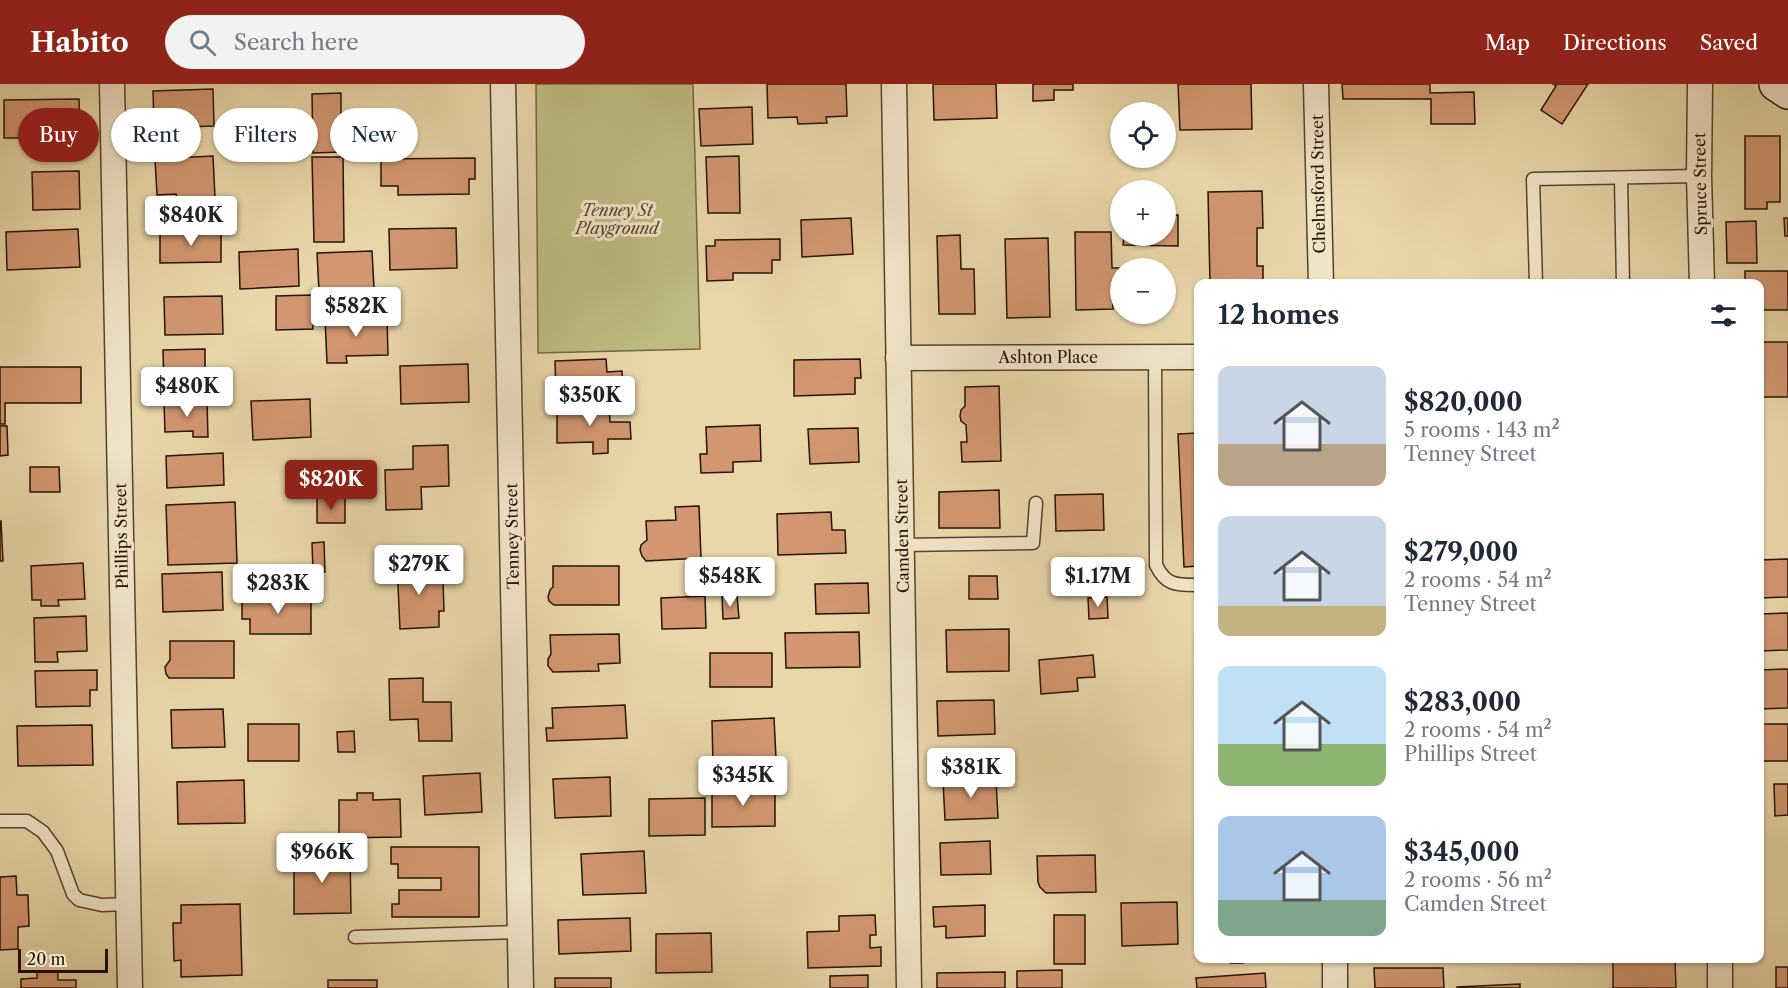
<!DOCTYPE html>
<meta charset="utf-8">
<style>
:root{--surface:#fff;--page:#f2f2f3;--text:#1f2937;--muted:#747a83;--accent:#8f2418}
body{margin:0;font-family:"Libre Caslon Text",serif;background:var(--page);color:var(--text);height:100vh;display:flex;flex-direction:column;font-size:22px;white-space:nowrap}
*{box-sizing:border-box;margin:0}
p{font-size:20px;color:var(--muted)}
.icon{flex:none;width:33px;height:33px;fill:none;stroke:currentColor;stroke-width:2;stroke-linecap:round;stroke-linejoin:round}
.map{position:relative;flex:1;overflow:hidden}
.sheet{position:absolute;left:1194px;top:195px;width:570px;height:684px;display:flex;flex-direction:column;background:var(--surface);border-radius:12px;box-shadow:0 2px 4px #0004}
.sheet>*{flex:none}
.guide{position:absolute;left:18px;top:24px;width:570px;height:54px;display:flex;gap:12px}
.buttons{position:absolute;left:1110px;top:18px;display:grid;gap:12px}
.buttons a{display:grid;place-items:center;width:66px;height:66px;border-radius:50%;background:var(--surface);box-shadow:0 2px 4px #0004;font-size:30px}
.scale{position:absolute;left:18px;bottom:15px;width:90px;box-sizing:border-box;padding-left:6px;border:3px solid #261202;border-top:0;font-size:16px;line-height:21px;white-space:nowrap;color:#261202;-webkit-text-stroke:4px #f1e5c8;paint-order:stroke}
.price{position:absolute;translate:-50% -51px;padding:0 14px;border-radius:6px;background:#fff;color:#222;font-size:20px;line-height:39px;filter:drop-shadow(0 2px 3px #0008)}
.price::after{content:'';position:absolute;left:50%;top:36px;width:18px;height:14px;margin-left:-9px;background:inherit;clip-path:polygon(0 0,100% 0,50% 100%)}
.price.active{background:var(--accent);color:#fff}
ul{padding:0;list-style:none}
li{display:flex;align-items:center;gap:18px;height:150px;padding:0 24px}
li span{display:grid;place-items:center;flex:none;width:168px;height:120px;border-radius:12px;color:#555}
li>.icon{margin-inline-start:auto}
span .icon{width:72px;height:72px;fill:#fffc;stroke-width:1}
li b{font-size:26px}
h2{display:flex;justify-content:space-between;align-items:center;height:72px;padding:0 24px;font-size:26px}
.tag{padding:0 21px;border-radius:27px;background:var(--surface);box-shadow:0 2px 4px #0004;font-size:21px;line-height:54px}
.tag.active{background:var(--accent);color:#fff}
header{display:flex;align-items:center;gap:36px;box-sizing:border-box;height:84px;padding:0 30px;background:var(--accent);color:#fff}
header strong{font-size:28px}
nav{display:flex;gap:33px;margin-inline-start:auto;font-size:21px}
.search{width:420px;height:54px;background:var(--page);display:flex;align-items:center;gap:15px;box-sizing:border-box;padding:0 21px;border-radius:33px;color:var(--muted);font-size:22px}
.map>svg:first-child{display:block}
</style>
<header>
<strong>Habito</strong>
<div class="search"><svg class="icon" aria-label="search" viewBox="0 0 24 24"><circle cx="10" cy="10" r="6"/><path d="M15 15l6 6"/></svg>Search here</div>
<nav><a>Map</a><a>Directions</a><a>Saved</a></nav>
</header>
<div class="map">
<svg width="1788" height="904" viewBox="0 0 1788 904">
<rect width="100%" height="100%" fill="#e9d7aa"/>
<filter id="stains"><feTurbulence type="fractalNoise" baseFrequency=".00333" numOctaves="4"/><feColorMatrix values="0 0 0 0 .2 0 0 0 0 .09 0 0 0 0 .02 0 0 0 .5 -.17"/></filter>
<radialGradient id="worn" r=".72"><stop offset=".6" stop-color="#630" stop-opacity="0"/><stop offset="1" stop-color="#630" stop-opacity=".3"/></radialGradient>
<polygon fill="#bfbc83" stroke="#726742" stroke-width="1.5" points="536,0 693,0 700,265 538,269"/>
<g fill="#d29771" stroke="#261202" stroke-width="1.5">
<polygon points="767,0 846,0 847,32 826,33 827,39 798,40 797,33 768,34"/>
<polygon points="933,0 996,0 997,34 934,36"/>
<polygon points="1033,0 1073,0 1073,6 1054,6 1054,16 1033,17"/>
<polygon points="1178,0 1251,0 1252,45 1180,46"/>
<polygon points="1342,0 1430,0 1430,9 1474,8 1475,40 1431,40 1431,15 1343,15"/>
<polygon points="1553,0 1588,0 1562,40 1541,26 1556,2"/>
<polygon points="213,5 214,42 154,44 153,7"/>
<polygon points="341,9 341,31 372,30 373,67 313,69 312,10"/>
<polygon points="79,15 80,54 4,54 4,16"/>
<polygon points="752,23 753,60 701,62 699,25"/>
<polygon points="1745,52 1780,52 1780,118 1767,118 1767,125 1745,125"/>
<polygon points="213,72 215,114 177,115 176,110 157,111 155,75"/>
<polygon points="739,72 740,129 708,129 706,73"/>
<polygon points="312,73 343,73 344,158 314,158"/>
<polygon points="475,74 475,95 469,95 469,110 398,111 398,102 381,102 381,75"/>
<polygon points="79,87 80,125 33,126 32,88"/>
<polygon points="1262,107 1263,144 1257,144 1257,182 1263,182 1263,200 1210,200 1208,108"/>
<polygon points="1166,131 1178,131 1178,162 1123,161 1124,152 1166,152"/>
<polygon points="851,134 853,170 802,173 801,136"/>
<polygon points="1784,134 1788,134 1788,152 1785,152"/>
<polygon points="1756,137 1757,179 1727,179 1726,138"/>
<polygon points="456,144 457,184 390,186 389,145"/>
<polygon points="78,145 80,183 7,186 6,148"/>
<polygon points="221,147 221,178 160,179 160,148"/>
<polygon points="1075,148 1111,148 1112,184 1121,184 1120,206 1112,206 1113,225 1076,226"/>
<polygon points="960,151 961,185 974,185 975,230 939,230 937,152"/>
<polygon points="1048,154 1050,233 1007,234 1005,155"/>
<polygon points="780,155 780,176 772,176 772,189 733,189 733,196 707,197 706,162 715,162 715,156"/>
<polygon points="298,165 299,202 240,205 239,168"/>
<polygon points="372,167 374,204 319,207 317,169"/>
<polygon points="1745,187 1788,187 1788,226 1760,226 1760,200 1745,200"/>
<polygon points="312,211 313,245 276,246 276,212"/>
<polygon points="222,212 223,250 165,251 164,213"/>
<polygon points="387,232 388,271 346,272 347,279 327,279 325,234"/>
<rect x="1760" y="258" width="28" height="55"/>
<polygon points="205,265 205,299 164,301 163,266"/>
<polygon points="606,275 607,288 622,287 623,308 608,308 608,313 556,314 555,277"/>
<polygon points="860,275 861,294 855,294 855,310 794,312 794,276"/>
<polygon points="468,280 469,318 401,320 400,282"/>
<polygon points="0,283 81,283 81,319 5,319 5,340 0,340"/>
<polygon points="999,302 1001,377 962,378 961,358 967,358 966,341 961,337 960,332 961,326 965,322 965,303"/>
<polygon points="310,315 311,353 253,356 251,317"/>
<polygon points="207,317 208,353 193,353 193,347 165,348 164,318"/>
<polygon points="609,321 610,338 630,338 631,355 608,355 608,369 593,370 593,358 557,359 557,322"/>
<polygon points="760,341 761,377 733,378 733,388 701,389 700,370 707,370 706,343"/>
<polygon points="0,342 7,342 8,371 0,372"/>
<polygon points="858,344 859,378 810,380 808,345"/>
<polygon points="1198,349 1198,482 1184,483 1178,350"/>
<polygon points="448,361 449,402 421,403 422,425 386,426 385,386 413,385 413,362"/>
<polygon points="223,369 224,401 167,404 166,372"/>
<polygon points="30,383 59,383 60,408 30,408"/>
<polygon points="999,406 1000,444 939,444 939,408"/>
<polygon points="1103,410 1104,446 1056,447 1055,411"/>
<rect x="317" y="414" width="28" height="25"/>
<polygon points="235,418 237,479 168,481 166,421"/>
<polygon points="699,422 701,474 646,477 642,472 640,466 641,461 647,456 646,437 676,436 675,423"/>
<polygon points="831,428 832,446 845,446 846,469 778,471 777,430"/>
<polygon points="0,437 1,437 3,477 0,477"/>
<polygon points="324,458 325,488 313,488 312,459"/>
<polygon points="1106,474 1107,492 1089,493 1088,475"/>
<polygon points="1788,475 1788,513 1760,514 1760,476"/>
<polygon points="83,479 85,515 58,516 59,522 41,522 41,516 32,516 31,482"/>
<polygon points="435,479 436,497 443,497 444,527 439,527 439,543 400,545 397,480"/>
<polygon points="553,482 619,482 619,521 554,521 549,517 548,513 550,506 553,503"/>
<polygon points="222,488 223,526 163,528 162,490"/>
<polygon points="969,492 997,492 998,515 969,515"/>
<polygon points="868,499 869,529 816,530 815,500"/>
<polygon points="705,512 706,544 662,545 661,514"/>
<polygon points="737,512 739,534 723,535 722,513"/>
<polygon points="242,513 311,513 311,550 250,550 250,535 242,535"/>
<polygon points="1107,513 1108,534 1089,535 1088,514"/>
<polygon points="1788,529 1788,566 1760,567 1760,530"/>
<polygon points="86,532 87,567 57,568 58,578 35,578 34,534"/>
<polygon points="1009,545 1009,587 947,588 946,546"/>
<polygon points="859,548 860,583 786,584 785,549"/>
<polygon points="619,550 620,579 598,580 599,587 553,588 548,582 548,575 551,570 550,551"/>
<polygon points="1195,554 1198,554 1198,594 1197,594"/>
<polygon points="170,557 234,557 234,594 169,594 166,590 165,583 170,576"/>
<rect x="710" y="569" width="62" height="34"/>
<polygon points="1093,571 1095,593 1077,594 1078,607 1041,610 1039,576"/>
<polygon points="1788,585 1788,624 1760,625 1760,586"/>
<polygon points="97,586 97,606 90,606 90,622 36,623 35,587"/>
<polygon points="423,594 423,618 451,618 452,657 419,657 418,635 390,636 389,595"/>
<polygon points="994,616 995,650 938,652 937,617"/>
<polygon points="625,621 627,654 547,657 546,644 553,644 552,624"/>
<polygon points="223,625 225,663 172,664 171,626"/>
<polygon points="774,634 776,674 742,675 742,680 713,681 712,637"/>
<rect x="248" y="640" width="51" height="37"/>
<polygon points="1760,640 1788,640 1788,677 1761,677"/>
<polygon points="92,641 93,681 18,682 17,642"/>
<polygon points="354,647 355,668 338,668 337,648"/>
<polygon points="480,689 482,728 425,731 423,692"/>
<polygon points="610,693 611,732 555,734 553,695"/>
<polygon points="996,695 998,734 945,736 943,697"/>
<polygon points="244,696 245,739 178,740 177,698"/>
<polygon points="751,697 751,707 775,706 775,742 712,743 712,706 729,705 729,698"/>
<polygon points="1774,700 1788,700 1788,731 1775,732"/>
<polygon points="357,709 373,709 373,716 400,715 401,753 339,754 339,716 357,716"/>
<polygon points="705,714 705,751 649,752 649,715"/>
<polygon points="990,757 991,790 941,791 940,759"/>
<polygon points="391,763 479,763 479,833 392,833 392,820 399,820 399,806 441,806 441,794 398,794 398,780 391,780"/>
<polygon points="644,767 646,809 583,811 581,770"/>
<polygon points="294,770 350,770 351,829 294,830"/>
<polygon points="1095,771 1096,808 1046,809 1040,803 1038,798 1037,772"/>
<polygon points="16,792 17,811 28,811 29,842 18,843 18,865 0,866 0,793"/>
<polygon points="1177,818 1178,860 1122,862 1121,819"/>
<polygon points="240,820 242,891 181,893 181,876 174,877 173,839 181,839 181,821"/>
<polygon points="985,821 985,852 946,854 946,842 934,843 933,823"/>
<polygon points="875,831 876,851 870,851 870,864 881,863 881,882 808,884 807,848 839,847 839,832"/>
<rect x="1054" y="831" width="31" height="49"/>
<polygon points="630,834 631,867 559,870 558,836"/>
<polygon points="711,849 712,888 656,889 656,850"/>
<rect x="1230" y="874" width="13" height="5"/>
<polygon points="1675,876 1676,904 1613,904 1613,877"/>
<rect x="1776" y="883" width="12" height="21"/>
<polygon points="1374,884 1443,884 1444,904 1375,904"/>
<polygon points="1062,886 1062,904 1017,904 1017,887"/>
<polygon points="58,887 58,896 76,896 76,904 21,904 21,895 37,894 37,888"/>
<polygon points="1005,888 1005,904 937,904 937,889"/>
<polygon points="1265,889 1266,904 1197,904 1196,894"/>
<polygon points="868,891 868,904 830,904 830,892"/>
<rect x="555" y="894" width="56" height="10"/>
<rect x="328" y="896" width="49" height="8"/>
<polygon points="1520,900 1520,904 1457,904 1457,903"/>
</g>
<g fill="none" stroke-linecap="round" stroke-linejoin="round">
<g stroke="#57432c" stroke-width="15">
<g id="lane">
<polyline points="1621,94 1623,200"/>
<polyline points="1536,200 1533,95 1699,92"/>
<path d="M1155 273 1156 481C1166 502 1177 501 1198 501"/>
<polyline points="902,461 1033,459 1036,419"/>
<polyline points="0,737 27,737 43,748 57,767 73,810 79,816 102,821 128,820"/>
<polyline points="355,853 519,848"/>
</g>
</g>
<g stroke="#57432c" stroke-width="27">
<g id="street">
<polyline points="112,0 130,904"/>
<polyline points="503,0 521,904"/>
<polyline points="894,0 909,904"/>
<polyline points="1316,0 1321,200"/>
<polyline points="1700,0 1699,92 1702,200"/>
<polyline points="898,274 1198,273"/>
<polyline points="1335,874 1335,904"/>
<polyline points="1720,874 1720,904"/>
</g>
</g>
<g stroke="#261202" stroke-width="36">
<polyline id="secondary" points="1776,0 1788,8"/>
</g>
<use href="#lane" stroke="#f1e5c8" stroke-width="12"/>
<use href="#street" stroke="#f1e5c8" stroke-width="24"/>
<use href="#secondary" stroke="#f1e5c8" stroke-width="33"/>
</g>
<g text-anchor="middle" dominant-baseline="central" stroke-width="6" stroke-linejoin="round" paint-order="stroke">
<g font-size="16" fill="#261202" stroke="#f1e5c8">
<text transform="translate(1318 100) rotate(-91)">Chelmsford Street</text>
<text transform="translate(1700 100) rotate(-91)">Spruce Street</text>
<text x="1048" y="273">Ashton Place</text>
<text transform="translate(121 452) rotate(-91)">Phillips Street</text>
<text transform="translate(512 452) rotate(-91)">Tenney Street</text>
<text transform="translate(902 452) rotate(-91)">Camden Street</text>
</g>
<g font-size="16" font-style="italic" fill="#544529" stroke="#f1e5c8">
<text x="617" y="126">Tenney St<tspan x="617" dy="18">Playground</tspan></text>
</g>
</g>
<rect width="100%" height="100%" filter="url(#stains)"/>
<rect width="100%" height="100%" fill="url(#worn)"/>
</svg>
<div class="buttons">
<a><svg class="icon" aria-label="locate" viewBox="0 0 24 24"><circle cx="12" cy="12" r="6"/><path d="M12 2v4M12 18v4M2 12h4M18 12h4"/></svg></a>
<a>+</a>
<a>−</a>
</div>
<div class="scale">20 m</div>
<b class="price" style="left:191px;top:163px">$840K</b>
<b class="price" style="left:356px;top:254px">$582K</b>
<b class="price" style="left:187px;top:334px">$480K</b>
<b class="price" style="left:590px;top:343px">$350K</b>
<b class="price active" style="left:331px;top:427px">$820K</b>
<b class="price" style="left:419px;top:512px">$279K</b>
<b class="price" style="left:730px;top:524px">$548K</b>
<b class="price" style="left:1098px;top:524px">$1.17M</b>
<b class="price" style="left:278px;top:531px">$283K</b>
<b class="price" style="left:971px;top:715px">$381K</b>
<b class="price" style="left:743px;top:723px">$345K</b>
<b class="price" style="left:322px;top:800px">$966K</b>
<div class="guide">
<a class="tag active">Buy</a>
<a class="tag">Rent</a>
<a class="tag">Filters</a>
<a class="tag">New</a>
</div>
<section class="sheet">
<h2>12 homes<svg class="icon" aria-label="filters" viewBox="0 0 24 24"><path d="M4 7h16M4 17h16"/><circle cx="9" cy="7" r="2"/><circle cx="15" cy="17" r="2"/></svg></h2>
<ul>
<li><span style="background:linear-gradient(#c9d6e8 65%,#b9a48a 0)"><svg class="icon" aria-label="home" viewBox="0 0 24 24"><path d="M3 11l9-7 9 7M6 9v11h12V9"/></svg></span><div><b>$820,000</b><p>5 rooms · 143 m²</p><p>Tenney Street</p></div></li>
<li><span style="background:linear-gradient(#c9d6e8 75%,#c2b280 0)"><svg class="icon" aria-label="home" viewBox="0 0 24 24"><path d="M3 11l9-7 9 7M6 9v11h12V9"/></svg></span><div><b>$279,000</b><p>2 rooms · 54 m²</p><p>Tenney Street</p></div></li>
<li><span style="background:linear-gradient(#bfe0f5 65%,#8fb573 0)"><svg class="icon" aria-label="home" viewBox="0 0 24 24"><path d="M3 11l9-7 9 7M6 9v11h12V9"/></svg></span><div><b>$283,000</b><p>2 rooms · 54 m²</p><p>Phillips Street</p></div></li>
<li><span style="background:linear-gradient(#a9c7e8 70%,#7fa58c 0)"><svg class="icon" aria-label="home" viewBox="0 0 24 24"><path d="M3 11l9-7 9 7M6 9v11h12V9"/></svg></span><div><b>$345,000</b><p>2 rooms · 56 m²</p><p>Camden Street</p></div></li>
</ul>
</section>
</div>
